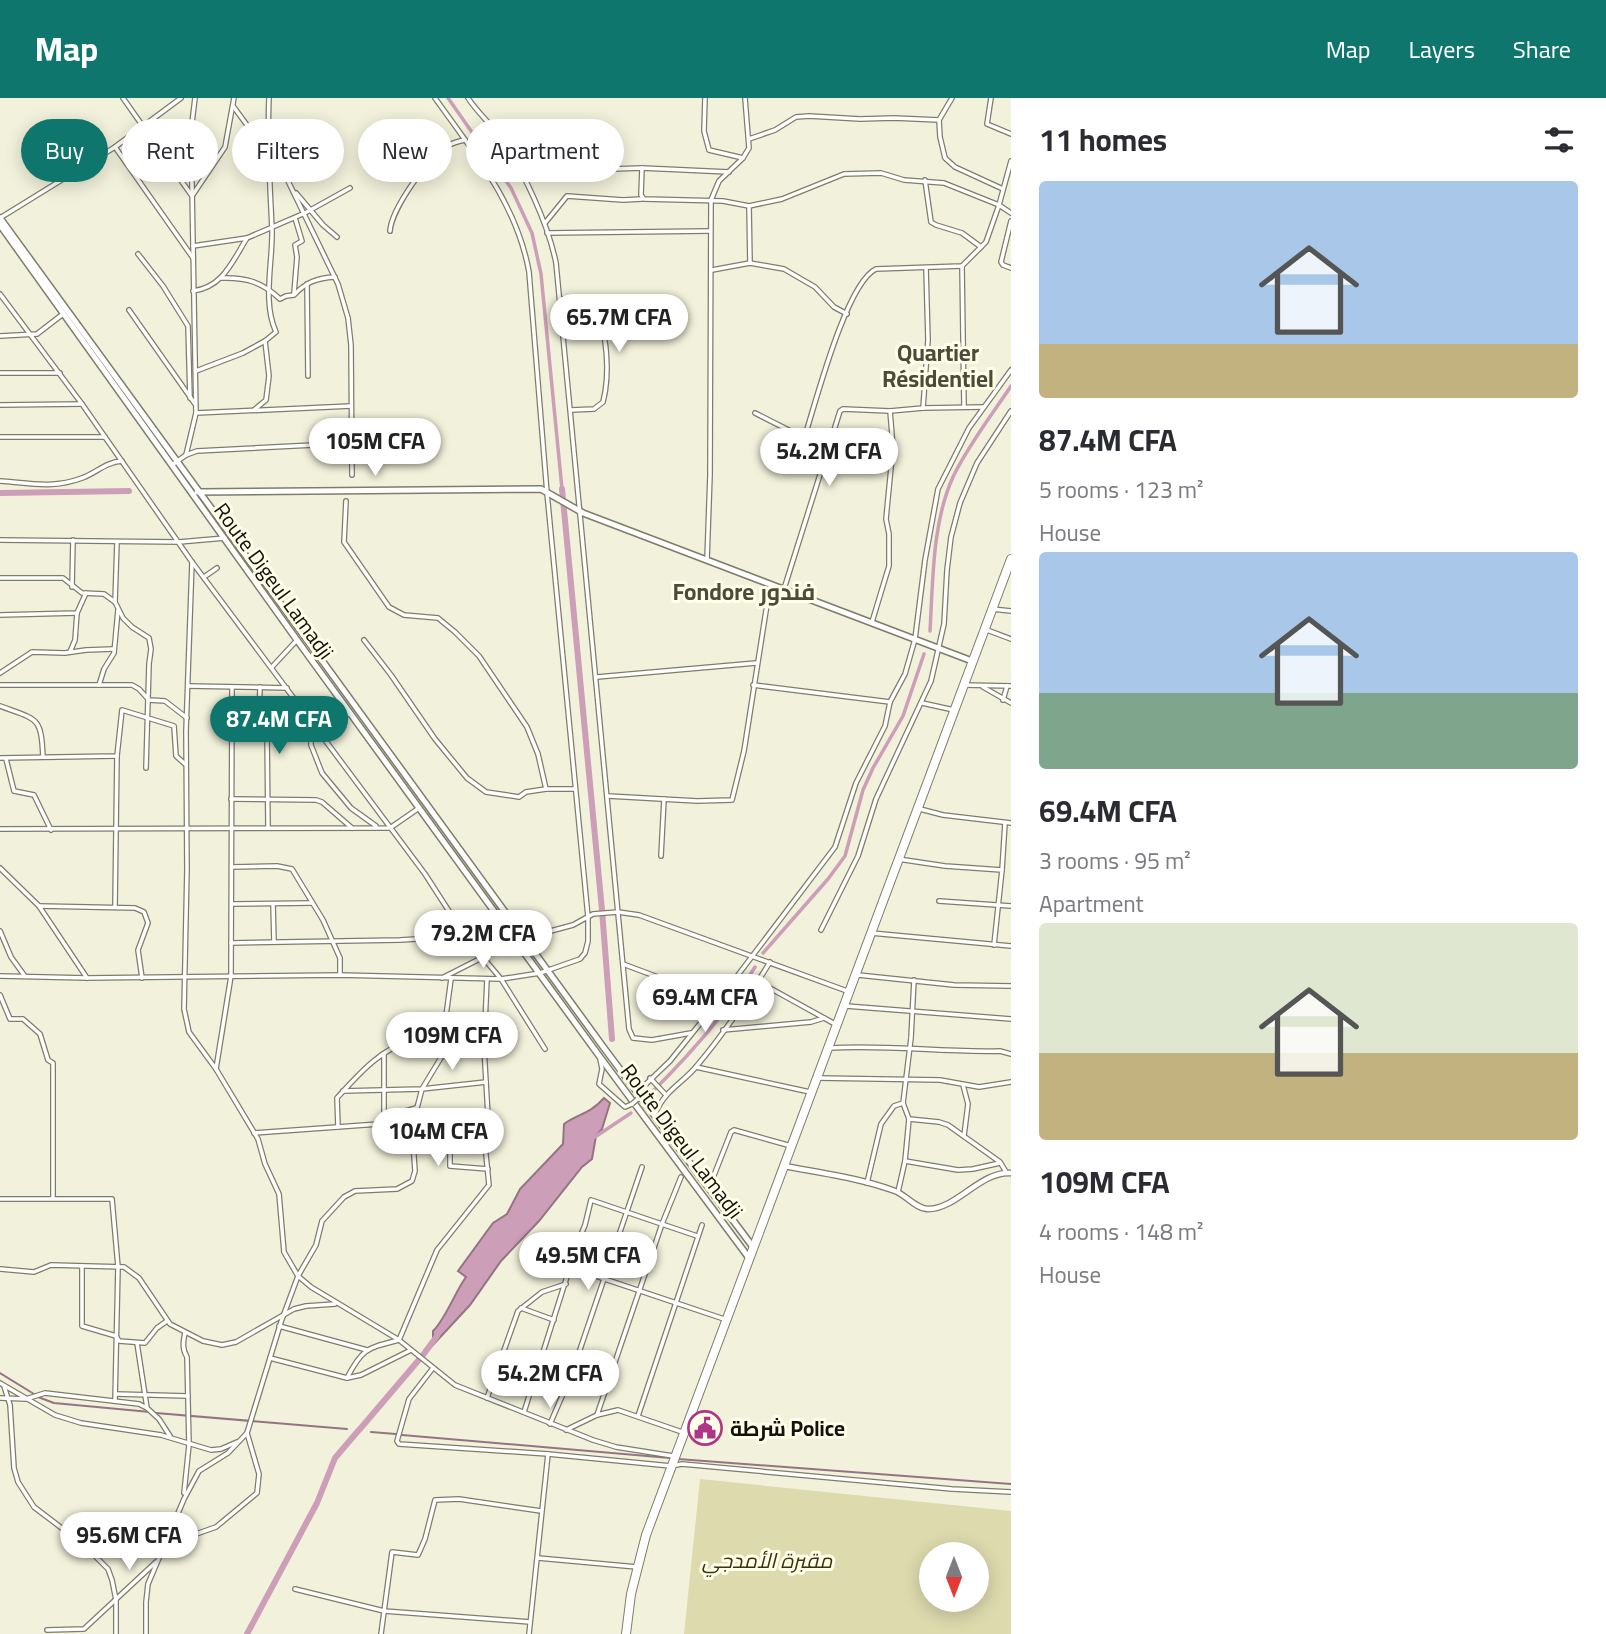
<!DOCTYPE html>
<meta charset="utf-8">
<style>
:root{--surface:#fff;--page:#f2f2f3;--text:#2b2b33;--muted:#7c7c81;--accent:#0f766e}
body{margin:0;font-family:Georgia,Cairo,serif;background:var(--page);color:var(--text);height:100vh;display:flex;flex-direction:column;font-size:26px;white-space:nowrap}
*{box-sizing:border-box;margin:0}
p{font-size:23px;color:var(--muted)}
.icon{flex:none;width:38px;height:38px;fill:none;stroke:currentColor;stroke-width:2;stroke-linecap:round;stroke-linejoin:round}
.map{position:relative;flex:1;overflow:hidden}
.side{display:flex;flex-direction:column;background:var(--surface);width:595px}
.side>*{flex:none}
.guide{position:absolute;left:21px;top:21px;width:665px;height:63px;display:flex;gap:14px}
.needle{width:46px;rotate:180deg}
.fabs{position:absolute;left:919px;top:1444px;display:grid;gap:14px}
.fabs a{display:grid;place-items:center;width:70px;height:70px;border-radius:50%;background:var(--surface);box-shadow:0 4px 18px #0003;font-size:35px}
.price{position:absolute;translate:-50% -60px;padding:0 16px;border-radius:24px;background:#fff;color:#222;font-size:23px;line-height:46px;filter:drop-shadow(0 2px 4px #0008)}
.price::after{content:'';position:absolute;left:50%;top:42px;width:21px;height:16px;margin-left:-10px;background:inherit;clip-path:polygon(0 0,100% 0,50% 100%)}
.price.selected{background:var(--accent);color:#fff}
ul{padding:0;list-style:none}
li{display:grid;align-content:center;gap:14px;height:371px;padding:0 28px}
li span{display:grid;place-items:center;height:217px;border-radius:7px;color:#555}
li>.icon{margin-inline-start:auto}
span .icon{width:126px;height:126px;fill:#fffc;stroke-width:1}
li b{font-size:30px}
h2{display:flex;justify-content:space-between;align-items:center;height:84px;padding:0 28px;font-size:30px}
.tag{padding:0 24px;border-radius:32px;background:var(--surface);box-shadow:0 4px 18px #0003;font-size:24px;line-height:63px}
.tag.selected{background:var(--accent);color:#fff}
header{display:flex;align-items:center;gap:42px;box-sizing:border-box;height:98px;padding:0 35px;background:var(--accent);color:#fff}
header strong{font-size:33px}
nav{display:flex;gap:38px;margin-inline-start:auto;font-size:24px}
main{display:flex;flex:1;min-height:0}
.map>svg:first-child{display:block}
</style>
<header>
<strong>Map</strong>
<nav><a>Map</a><a>Layers</a><a>Share</a></nav>
</header>
<main>
<div class="map">
<svg width="1011" height="1536" viewBox="0 0 1011 1536">
<rect width="100%" height="100%" fill="#f2f1db"/>
<path fill="#dddaae" fill-rule="evenodd" d="M700 1381 1011 1413V1536H684ZM931 1456H976V1502H931Z"/>
<path fill="#cc9eb8" stroke="#947484" stroke-width="2" d="M604 1000 610 1005 602 1031 596 1038 592 1061 582 1069 539 1123 501 1163 470 1207 433 1247V1233C445 1222 455 1194 466 1179L458 1173 493 1125 507 1116 520 1091 563 1046 564 1026C579 1015 589 1017 604 1000Z"/>
<g fill="none" stroke-linecap="round" stroke-linejoin="round">
<g stroke="#947484" stroke-width="2">
<polyline points="0,1275 34,1296"/>
<polyline points="38,1299 54,1305 150,1314"/>
<polyline points="156,1315 347,1331"/>
<polyline points="371,1334 396,1336"/>
<polyline points="402,1337 670,1360"/>
<polyline points="678,1361 1011,1386"/>
</g>
<g stroke="#cc9eb8" stroke-width="3.5">
<polyline points="448,0 511,90 532,135 541,176 562,391"/>
<path d="M930 533C933 483 932 425 953 379 967 349 993 315 1011 288"/>
<polyline points="763,855 828,781 845,758 863,692 873,670 903,618 924,556"/>
<path d="M647 999C688 959 725 918 755 869"/>
<polyline points="595,1039 631,1015"/>
</g>
<g stroke="#cc9eb8" stroke-width="6">
<polyline points="562,391 602,812 612,941"/>
<polyline points="0,395 129,393"/>
<polyline points="360,1331 423,1257 437,1238"/>
<polyline points="247,1536 317,1405 335,1360 358,1333"/>
</g>
<g stroke="#7e7d69" stroke-width="6">
<g id="minor">
<polyline points="123,0 192,98 225,49 234,0"/>
<path d="M468 0C477 14 490 25 500 39 523 72 548 125 556 165L629 931 633 940 652 942 691 935"/>
<polyline points="705,0 704,33 709,52 743,60"/>
<polyline points="952,0 939,22 940,39 945,60 955,69 1003,91"/>
<polyline points="991,0 987,26 1011,36"/>
<polyline points="233,8 288,83 338,186 348,220 351,247 352,377"/>
<polyline points="749,41 775,32 796,19 809,18 860,21 894,20 939,22"/>
<polyline points="115,49 193,160"/>
<polyline points="642,70 641,97 644,101 723,103 749,108 782,101 844,76 881,75 904,82 944,85 999,107 1011,115"/>
<polyline points="613,71 642,70 729,74"/>
<polyline points="925,82 931,124 936,127 962,135 981,149"/>
<polyline points="296,95 323,127 337,139"/>
<polyline points="749,108 750,165"/>
<polyline points="0,120 115,49 181,0"/>
<polyline points="1011,123 1001,164 1003,167 1011,170"/>
<polyline points="545,125 567,98 623,102 642,101"/>
<path d="M390 133C391 112 429 57 449 47 453 45 460 43 465 42"/>
<polyline points="547,135 710,133"/>
<polyline points="193,148 247,140 305,115 350,90"/>
<polyline points="138,156 163,188 188,228 190,300"/>
<polyline points="962,168 964,308"/>
<polyline points="712,172 750,165 784,171 815,189 834,209 847,216"/>
<path d="M221 180C246 179 262 184 280 201L286 198 294 197C306 184 317 180 335 179"/>
<polyline points="307,186 308,278"/>
<path d="M193 193C223 189 232 164 247 140"/>
<polyline points="294,195 297,159 295,147 302,143 295,120"/>
<polyline points="0,196 82,306 192,464 425,776 465,838 501,881 545,951"/>
<path d="M562 201 582 204 594 209C608 233 610 277 603 304L594 311 571 312"/>
<polyline points="129,212 195,306"/>
<polyline points="0,238 37,236 63,216"/>
<polyline points="196,273 243,255 265,243"/>
<polyline points="0,275 60,275"/>
<polyline points="0,307 82,306"/>
<polyline points="923,310 983,309"/>
<path d="M254 312 266 302 269 278 265 243 276 234C262 204 273 164 272 131 270 87 267 44 269 0"/>
<polyline points="196,315 351,308"/>
<polyline points="755,315 828,352"/>
<polyline points="0,339 105,339"/>
<path d="M804 341C815 307 846 185 876 171L962 168 986 144 999 107 1011 63"/>
<polyline points="186,357 196,315 191,33 195,0"/>
<polyline points="172,367 186,357 197,353 353,345"/>
<path d="M0 383C29 385 53 391 82 380 96 375 106 364 122 363"/>
<polyline points="346,403 344,444 389,509 404,517 438,520 455,534 479,558 527,629 538,656 546,691 575,691"/>
<polyline points="0,442 179,444 225,440"/>
<polyline points="707,462 710,377 711,102 719,83 743,60 749,50 745,0"/>
<polyline points="192,464 186,633 187,771 184,911 189,934 216,971 258,1041 265,1066 279,1096 284,1154 298,1178 311,1189 399,1242 455,1287 593,1342 616,1349 673,1358"/>
<polyline points="204,479 217,470"/>
<polyline points="0,480 63,480 82,495 104,496 115,504 123,520 132,529 149,540 151,551 149,566 146,670"/>
<polyline points="72,489 73,442"/>
<polyline points="784,491 840,313 843,311 890,313 923,310 928,242 926,170"/>
<polyline points="115,504 117,444"/>
<polyline points="992,511 1011,513"/>
<polyline points="0,517 77,515 86,495"/>
<polyline points="872,524 889,468 889,436 886,421 893,349 890,313"/>
<polyline points="987,532 1011,541"/>
<polyline points="364,542 391,577 435,641 467,680 486,694 519,699 526,694 546,691"/>
<polyline points="70,554 75,542 77,515"/>
<polyline points="272,569 297,542"/>
<polyline points="0,575 32,554 65,555 86,552 114,551"/>
<polyline points="597,579 756,565"/>
<polyline points="0,587 132,587 139,591 149,602 165,603 187,620"/>
<polyline points="99,587 104,571 114,555 118,512"/>
<polyline points="753,587 890,604"/>
<polyline points="964,587 1011,588"/>
<polyline points="188,588 287,590"/>
<polyline points="260,589 259,621 267,632 268,729"/>
<polyline points="983,589 1011,605"/>
<polyline points="1003,602 1007,588"/>
<polyline points="922,605 954,612"/>
<path d="M0 608C38 622 41 618 43 659"/>
<polyline points="308,620 349,616"/>
<polyline points="311,625 311,647 322,675 351,710 376,728"/>
<polyline points="0,660 117,658 122,612 174,628 176,658 185,666"/>
<polyline points="6,661 14,693 34,697 51,732"/>
<polyline points="608,698 697,703 732,702 744,653 768,500 775,488"/>
<polyline points="231,701 316,702 322,704 352,730"/>
<polyline points="920,711 943,717 1011,725"/>
<polyline points="0,731 390,730 419,710"/>
<polyline points="661,758 664,701"/>
<polyline points="898,761 945,768 1002,772 994,847"/>
<polyline points="232,769 277,768 292,771 323,822 340,860 340,877"/>
<polyline points="0,770 39,808 87,880"/>
<polyline points="1002,772 1005,725"/>
<polyline points="939,803 1011,808"/>
<polyline points="232,806 312,805"/>
<polyline points="273,806 274,844"/>
<polyline points="39,808 135,810 144,814 148,825 138,852 142,880"/>
<polyline points="115,809 117,658"/>
<polyline points="821,832 858,758 876,701 931,583 944,526 947,472 951,439 960,405 977,365 1011,313"/>
<polyline points="0,833 11,859 24,877"/>
<polyline points="871,835 1011,848"/>
<polyline points="231,845 400,842 465,838"/>
<polyline points="623,866 719,902"/>
<polyline points="858,877 954,887 1011,888"/>
<path d="M0 878 87 880 340 877 501 881 540 875 580 861 585 855 588 843V819L547 395 529 174C517 106 474 55 435 0"/>
<polyline points="442,880 517,842 573,827 593,816 618,814 639,817 847,893"/>
<polyline points="759,884 835,926"/>
<polyline points="0,897 10,921 23,921 40,936 48,962 53,965 53,1100"/>
<polyline points="846,908 1011,921"/>
<polyline points="723,932 811,924 824,920"/>
<path d="M830 950C886 946 943 955 1000 953L1011 956"/>
<polyline points="384,957 384,1023"/>
<polyline points="600,961 602,971 599,986 625,1009 632,1006"/>
<polyline points="696,969 810,994"/>
<polyline points="216,971 231,878 232,589"/>
<polyline points="650,980 666,997"/>
<polyline points="818,980 940,982 979,989 1011,984"/>
<polyline points="963,987 968,1006 964,1038"/>
<polyline points="343,993 422,991 486,984"/>
<polyline points="641,998 646,986 670,963 719,902 835,749 856,685 885,628 890,604 905,576 915,541 925,462 938,391 969,330 1011,272"/>
<path d="M656 1014C664 994 682 985 695 970 723 937 748 900 770 864"/>
<polyline points="909,1021 939,1024 948,1027 1000,1064 1006,1074"/>
<path d="M338 1029 337 1000C358 977 380 951 412 942 422 939 435 941 446 940"/>
<polyline points="412,1029 450,1031 450,1068 488,1071"/>
<polyline points="254,1035 379,1026 389,1018 416,1010"/>
<polyline points="905,1063 958,1072 973,1071 1000,1065"/>
<polyline points="867,1085 881,1026 894,1008 903,1005 911,940 914,882"/>
<polyline points="709,1090 731,1034 734,1032 791,1048"/>
<polyline points="898,1094 905,1063 909,1021 903,1005"/>
<polyline points="0,1101 112,1101 118,1169 115,1303"/>
<polyline points="539,1159 724,1221"/>
<polyline points="82,1168 82,1228 116,1238 119,1243 145,1245 157,1230 167,1223"/>
<polyline points="0,1171 34,1174 51,1167 124,1169 139,1180 170,1226 203,1243 222,1247 236,1244 294,1211 306,1208 335,1206"/>
<polyline points="521,1210 554,1222"/>
<polyline points="279,1228 367,1252"/>
<polyline points="137,1245 147,1310 159,1321 170,1338"/>
<polyline points="270,1260 347,1280 361,1277 411,1252"/>
<polyline points="433,1270 409,1301 397,1343 399,1346 548,1356 671,1368 682,1366 952,1391 1011,1394"/>
<path d="M347 1280C362 1250 368 1250 399 1242L437 1152 489 1087 485 1047 488 1018 484 949 487 881"/>
<polyline points="0,1285 55,1317 81,1325 161,1337 211,1352 221,1351 237,1344"/>
<polyline points="4,1288 10,1307 14,1370 18,1384 34,1409 84,1447 108,1471 112,1482 116,1502 116,1536"/>
<polyline points="116,1296 188,1298"/>
<polyline points="0,1300 26,1301 45,1295 139,1306 147,1310"/>
<polyline points="487,1300 518,1213 542,1194 566,1186"/>
<polyline points="524,1314 578,1144 585,1127 591,1102 697,1138"/>
<polyline points="597,1317 662,1126 681,1079"/>
<polyline points="638,1318 702,1127"/>
<polyline points="550,1326 572,1275 642,1069"/>
<polyline points="566,1332 597,1317 618,1312 682,1334"/>
<path d="M184 1395 189 1347 187 1259C182 1251 183 1244 185 1235"/>
<polyline points="165,1447 216,1429 257,1395 259,1376 247,1335"/>
<polyline points="538,1460 637,1469"/>
<polyline points="295,1491 384,1513 530,1524"/>
<polyline points="47,1532 84,1531 156,1464"/>
<polyline points="146,1536 146,1504 148,1486 184,1401 199,1373 228,1355 247,1335 281,1224 298,1178 316,1147 322,1123 344,1099 355,1093 397,1091 412,1083 415,1073 412,1029 422,991 445,953 445,925 451,881"/>
<polyline points="381,1536 392,1454 418,1457 425,1441 435,1402 459,1401 541,1413"/>
<polyline points="529,1536 548,1356"/>
</g>
</g>
<g stroke="#7e7d69" stroke-width="7">
<path id="tertiary" d="M784 1068C821 1075 860 1080 895 1093 906 1097 916 1111 928 1111 957 1111 980 1073 1011 1075"/>
</g>
<g stroke="#7e7d69" stroke-width="8">
<g id="secondary">
<polyline points="0,120 604,950 753,1149"/>
<polyline points="0,127 297,542 600,959 749,1160"/>
<polyline points="197,394 541,391 583,415 972,563"/>
</g>
</g>
<g stroke="#7e7d69" stroke-width="10">
<polyline id="trunk" points="626,1536 631,1496 646,1437 1011,461"/>
</g>
<use href="#minor" stroke="#fff" stroke-width="3.5"/>
<use href="#tertiary" stroke="#fff" stroke-width="4.5"/>
<use href="#secondary" stroke="#fff" stroke-width="5"/>
<use href="#trunk" stroke="#fff" stroke-width="8"/>
<g stroke="#7e7d69" stroke-width="6" stroke-linecap="butt">
<polyline id="minor-bridge" points="632,1006 641,998"/>
</g>
<use href="#minor-bridge" stroke="#fff" stroke-width="3.5"/>
</g>
<defs>
<g id="civic-ring" transform="scale(1.75)"><circle r="9.5" fill="#fffee8" stroke="#b03586" stroke-width="1.5"/><path d="M-.6-6.5H3V-4.5H.6V-3L4-1V1h2V6H-6V1h2V-1L-.6-3ZM-1.2 2.5V6h2.4V2.5Z" fill="#b03586"/></g>
</defs>
<g fill-rule="evenodd">
<use href="#civic-ring" x="705" y="1330"/>
</g>
<g text-anchor="middle" dominant-baseline="central" stroke-width="6" stroke-linejoin="round" paint-order="stroke">
<g font-size="21" fill="#13130c" stroke="#fffee8">
<text transform="translate(274 483) rotate(54)">Route Digeul Lamadji</text>
<text transform="translate(682 1043) rotate(53)">Route Digeul Lamadji</text>
</g>
<g font-size="21" font-weight="bold" fill="#13130c" stroke="#fffee8" text-anchor="start">
<text x="730" y="1330">شرطة Police</text>
</g>
<g font-size="21" font-style="italic" fill="#38350e" stroke="#fffee8">
<text x="767" y="1462">مقبرة الأمدجي</text>
</g>
<g font-size="23" font-weight="bold" fill="#4c4b39" stroke="#fffee8">
<text x="938" y="254">Quartier<tspan x="938" dy="26">Résidentiel</tspan></text>
<text x="744" y="493">Fondore فندور</text>
</g>
</g>
</svg>
<div class="fabs">
<a><svg class="needle" viewBox="-14 -14 28 28"><path d="M0-13l5 13h-10z" fill="#e53935"/><path d="M0 13l5-13h-10z" fill="#7c7c81"/></svg></a>
</div>
<b class="price" style="left:619px;top:256px">65.7M CFA</b>
<b class="price" style="left:375px;top:380px">105M CFA</b>
<b class="price" style="left:829px;top:390px">54.2M CFA</b>
<b class="price selected" style="left:279px;top:658px">87.4M CFA</b>
<b class="price" style="left:483px;top:872px">79.2M CFA</b>
<b class="price" style="left:705px;top:936px">69.4M CFA</b>
<b class="price" style="left:452px;top:974px">109M CFA</b>
<b class="price" style="left:438px;top:1070px">104M CFA</b>
<b class="price" style="left:588px;top:1194px">49.5M CFA</b>
<b class="price" style="left:550px;top:1312px">54.2M CFA</b>
<b class="price" style="left:129px;top:1474px">95.6M CFA</b>
<div class="guide">
<a class="tag selected">Buy</a>
<a class="tag">Rent</a>
<a class="tag">Filters</a>
<a class="tag">New</a>
<a class="tag">Apartment</a>
</div>
</div>
<section class="side">
<h2>11 homes<svg class="icon" aria-label="filters" viewBox="0 0 24 24"><path d="M4 7h16M4 17h16"/><circle cx="9" cy="7" r="2"/><circle cx="15" cy="17" r="2"/></svg></h2>
<ul>
<li><span style="background:linear-gradient(#a9c7e8 75%,#c2b280 0)"><svg class="icon" aria-label="home" viewBox="0 0 24 24"><path d="M3 11l9-7 9 7M6 9v11h12V9"/></svg></span><div><b>87.4M CFA</b><p>5 rooms · 123 m²</p><p>House</p></div></li>
<li><span style="background:linear-gradient(#a9c7e8 65%,#7fa58c 0)"><svg class="icon" aria-label="home" viewBox="0 0 24 24"><path d="M3 11l9-7 9 7M6 9v11h12V9"/></svg></span><div><b>69.4M CFA</b><p>3 rooms · 95 m²</p><p>Apartment</p></div></li>
<li><span style="background:linear-gradient(#dfe7d0 60%,#c2b280 0)"><svg class="icon" aria-label="home" viewBox="0 0 24 24"><path d="M3 11l9-7 9 7M6 9v11h12V9"/></svg></span><div><b>109M CFA</b><p>4 rooms · 148 m²</p><p>House</p></div></li>
</ul>
</section>
</main>
